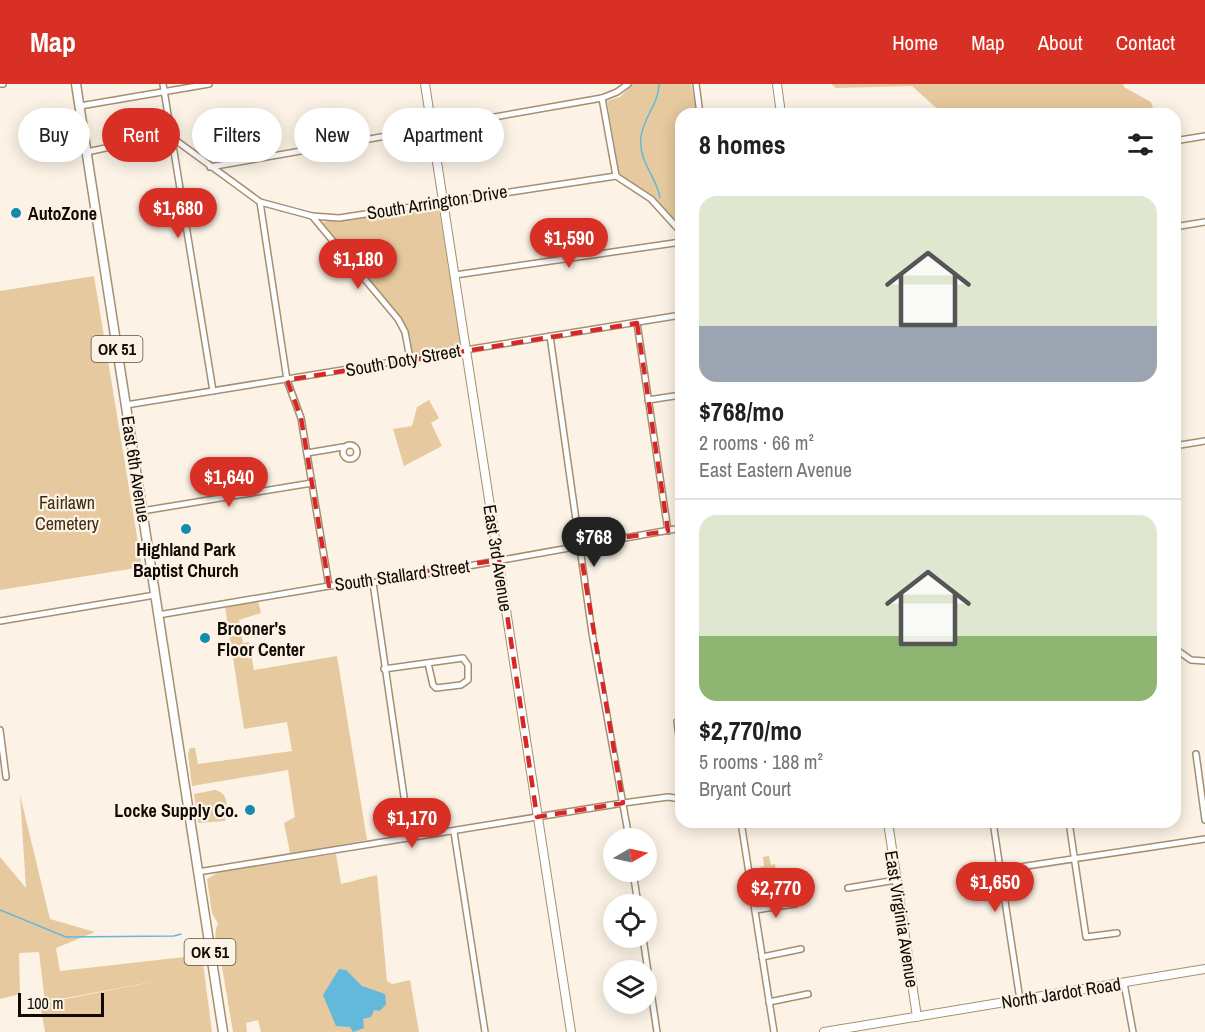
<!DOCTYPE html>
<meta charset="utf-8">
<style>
:root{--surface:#fff;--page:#f6f6f6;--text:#202124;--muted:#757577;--line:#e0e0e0;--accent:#d93025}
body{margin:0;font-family:"Archivo Narrow",sans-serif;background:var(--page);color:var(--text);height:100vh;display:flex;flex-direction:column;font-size:22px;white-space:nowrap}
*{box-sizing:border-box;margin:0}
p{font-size:20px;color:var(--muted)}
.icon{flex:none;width:33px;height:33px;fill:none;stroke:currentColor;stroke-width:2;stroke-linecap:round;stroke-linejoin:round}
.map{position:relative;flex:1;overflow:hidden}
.details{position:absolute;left:675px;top:24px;width:506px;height:720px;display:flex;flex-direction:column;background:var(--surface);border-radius:18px;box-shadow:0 3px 15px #0003}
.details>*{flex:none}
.banner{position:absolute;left:18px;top:24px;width:567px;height:54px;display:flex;gap:12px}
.needle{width:39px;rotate:81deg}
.buttons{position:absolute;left:603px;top:744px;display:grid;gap:12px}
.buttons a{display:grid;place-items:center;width:54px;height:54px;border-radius:50%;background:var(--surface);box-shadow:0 3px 15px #0003;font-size:30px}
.scale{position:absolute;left:18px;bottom:15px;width:86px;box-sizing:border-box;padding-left:6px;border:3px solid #110a02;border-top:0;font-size:16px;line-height:21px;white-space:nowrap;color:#110a02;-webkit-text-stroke:4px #fcf3e6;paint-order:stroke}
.price{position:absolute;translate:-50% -51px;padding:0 14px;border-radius:21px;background:var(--accent);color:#fff;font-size:20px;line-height:39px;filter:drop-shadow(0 2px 3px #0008)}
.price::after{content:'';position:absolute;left:50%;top:36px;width:18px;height:14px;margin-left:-9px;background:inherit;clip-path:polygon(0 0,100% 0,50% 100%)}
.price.selected{background:#222;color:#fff}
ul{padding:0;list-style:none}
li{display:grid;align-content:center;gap:12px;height:318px;padding:0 24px}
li+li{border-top:2px solid var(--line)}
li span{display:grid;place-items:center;height:186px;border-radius:18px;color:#555}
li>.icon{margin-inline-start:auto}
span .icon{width:108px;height:108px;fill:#fffc;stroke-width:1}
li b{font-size:26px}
h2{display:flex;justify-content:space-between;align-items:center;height:72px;padding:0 24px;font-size:26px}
.tag{padding:0 21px;border-radius:27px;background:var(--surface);box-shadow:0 3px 15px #0003;font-size:21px;line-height:54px}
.tag.selected{background:var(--accent);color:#fff}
header{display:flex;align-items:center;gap:36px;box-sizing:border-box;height:84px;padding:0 30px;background:var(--accent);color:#fff}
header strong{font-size:28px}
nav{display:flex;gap:33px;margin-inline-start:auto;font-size:21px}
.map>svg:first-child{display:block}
</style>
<header>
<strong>Map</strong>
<nav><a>Home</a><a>Map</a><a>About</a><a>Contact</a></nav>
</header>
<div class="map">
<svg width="1205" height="948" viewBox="0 0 1205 948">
<rect width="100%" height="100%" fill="#fcf3e6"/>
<g fill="#e6c99e">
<polygon points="633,0 691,0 697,30 681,30 681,145 651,112 619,91 607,17 620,13"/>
<polygon points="831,0 1123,0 1124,3 1151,18 1155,30 974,30 972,27 943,30 912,2 836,4"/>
<polygon points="437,121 439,125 462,263 417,271 411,267 408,248 400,233 322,138"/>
<polygon points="94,192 142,483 0,506 0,207"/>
<polygon points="429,316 439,334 431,339 442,362 404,382 393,345 412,342 417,323"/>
<polygon points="258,517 261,529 239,536 243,559 249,558 254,586 337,572 367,756 290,769 284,739 295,733 288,686 192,702 188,670 190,664 195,664 198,680 292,667 287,638 244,645 225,523"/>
<path d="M215 706C230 709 227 725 225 737L198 739 194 710Z"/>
<polygon points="20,711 50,835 95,848 56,864 60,887 202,871 212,948 45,948 40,920 167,895 45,918 39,868 19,869 20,910 0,915 0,773 26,804"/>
<path d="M336 770 341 800 377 791 387 897 392 900 410 896 419 948H261L258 936 246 939 247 948H233L221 877 222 871C216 865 213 848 218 840L212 829 207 795 217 789Z"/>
<polygon points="769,772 771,781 775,780 777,797 763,799 760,783 764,782 763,773"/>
</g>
<polygon fill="#62b9da" points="339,885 346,886 362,902 385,910 386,921 379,927 374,926 371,933 363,935 364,944 353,948 350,943 336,942 323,911"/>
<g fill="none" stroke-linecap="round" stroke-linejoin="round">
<g stroke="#62b9da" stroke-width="1.5">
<path d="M659 0C659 19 643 34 641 53 638 78 657 93 660 114"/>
<polyline points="0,826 66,853 174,852 181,850"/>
</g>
<g stroke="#a49071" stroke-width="8">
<g id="street">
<polyline points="0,0 3,0"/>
<polyline points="163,0 213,307"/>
<polyline points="696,0 700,30"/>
<polyline points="602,14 616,92"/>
<polyline points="80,22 209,0"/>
<polyline points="1174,57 1205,52"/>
<polyline points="87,68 133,58 174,55 260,118 312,132 339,134 616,92 651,115 681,148"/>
<polyline points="210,83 602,14 617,8 628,0"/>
<polyline points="260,118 287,296 301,334 329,502"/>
<polyline points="312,132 398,235 405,248 410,275"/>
<polyline points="1174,143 1205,138"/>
<polyline points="455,191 681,158"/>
<polyline points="637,239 668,447"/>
<polyline points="550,252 592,549 629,754"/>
<polyline points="648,316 681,311"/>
<polyline points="126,321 681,231"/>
<circle cx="350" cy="368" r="7"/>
<polyline points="1174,362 1205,357"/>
<polyline points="307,369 343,363"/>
<polyline points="142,427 312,399"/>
<polyline points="373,499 410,754"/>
<polyline points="158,531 329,502 379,498 681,444"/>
<polyline points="0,537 155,511"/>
<polyline points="1174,564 1191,576 1205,577"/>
<polyline points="384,585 463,574 468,581 468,596 461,601 436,604 433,601 428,579"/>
<polyline points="677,638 681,667"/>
<polyline points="0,646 6,693"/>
<polyline points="1196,670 1205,736"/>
<polyline points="741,738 774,948"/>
<polyline points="993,738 1020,916"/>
<polyline points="1069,738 1086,853 1117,849"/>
<polyline points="454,748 485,948"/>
<polyline points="1000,786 1205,755"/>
<polyline points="198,788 623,719 668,713 681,715"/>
<polyline points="633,788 638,820"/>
<polyline points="848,804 896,796"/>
<polyline points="755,826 795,820"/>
<polyline points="643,854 657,948"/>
<polyline points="762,873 801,865"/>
<polyline points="1124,899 1133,948"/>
<polyline points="769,918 808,910"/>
</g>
</g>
<g stroke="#a49071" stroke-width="10">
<g id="secondary">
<polyline points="425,0 571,948"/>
<polyline points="777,0 781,30"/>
<polyline points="888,738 917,933"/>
<polyline points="824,948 1205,885"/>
</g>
</g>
<g stroke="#a49071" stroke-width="11">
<polyline id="primary" points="76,0 223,948"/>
</g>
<use href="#street" stroke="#fff" stroke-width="5"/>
<use href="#secondary" stroke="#fff" stroke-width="8"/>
<use href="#primary" stroke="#fff" stroke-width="8"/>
</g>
<path fill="none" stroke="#d62828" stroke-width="4.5" stroke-dasharray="12 8" stroke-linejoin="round" d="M637 239 668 447 579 460 623 719 537 733 499 476 329 502 301 334 287 296Z"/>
<g fill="#148bae" stroke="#fcf3e6" stroke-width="2">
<circle cx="16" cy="129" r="6"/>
<circle cx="186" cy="445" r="6"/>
<circle cx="205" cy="554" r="6"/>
<circle cx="250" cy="726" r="6"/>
</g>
<g text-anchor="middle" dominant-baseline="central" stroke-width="4.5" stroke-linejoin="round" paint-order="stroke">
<g fill="#fcf3e6" stroke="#585046" stroke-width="1.5">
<rect x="91.5" y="252" width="51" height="26" rx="4.5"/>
<rect x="184.5" y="855" width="51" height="26" rx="4.5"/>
</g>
<g font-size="16" font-weight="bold" fill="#110a02">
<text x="117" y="265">OK 51</text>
<text x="210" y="868">OK 51</text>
</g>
<g font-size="18" fill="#110a02" stroke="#fcf3e6">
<text transform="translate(437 118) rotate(-9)">South Arrington Drive</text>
<text transform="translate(403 276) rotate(-10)">South Doty Street</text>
<text transform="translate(136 385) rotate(81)">East 6th Avenue</text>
<text transform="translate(498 474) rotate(81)">East 3rd Avenue</text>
<text transform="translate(402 491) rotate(-8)">South Stallard Street</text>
<text transform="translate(902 835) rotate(81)">East Virginia Avenue</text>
<text transform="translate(1061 909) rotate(-9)">North Jardot Road</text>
</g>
<g font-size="18" font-weight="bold" fill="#110a02" stroke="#fcf3e6" text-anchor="start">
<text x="28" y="129">AutoZone</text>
<text x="186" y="465" text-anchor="middle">Highland Park<tspan x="186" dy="21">Baptist Church</tspan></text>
<text x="217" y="544">Brooner's<tspan x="217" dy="21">Floor Center</tspan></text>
<text x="238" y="726" text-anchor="end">Locke Supply Co.</text>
</g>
<g font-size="18" fill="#3f2d10" stroke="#fcf3e6">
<text x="67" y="418">Fairlawn<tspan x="67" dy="21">Cemetery</tspan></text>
</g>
</g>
</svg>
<div class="buttons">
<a><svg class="needle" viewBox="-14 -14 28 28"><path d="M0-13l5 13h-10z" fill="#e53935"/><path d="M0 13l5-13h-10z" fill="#757577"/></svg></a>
<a><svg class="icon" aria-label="locate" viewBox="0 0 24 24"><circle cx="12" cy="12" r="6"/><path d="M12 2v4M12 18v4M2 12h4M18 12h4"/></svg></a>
<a><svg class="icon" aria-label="layers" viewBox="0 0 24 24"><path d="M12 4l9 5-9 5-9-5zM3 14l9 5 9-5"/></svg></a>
</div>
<div class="scale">100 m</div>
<b class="price" style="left:178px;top:155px">$1,680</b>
<b class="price" style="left:569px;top:185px">$1,590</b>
<b class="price" style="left:358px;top:206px">$1,180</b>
<b class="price" style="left:229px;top:424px">$1,640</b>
<b class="price selected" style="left:594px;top:484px">$768</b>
<b class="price" style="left:412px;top:765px">$1,170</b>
<b class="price" style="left:995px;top:829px">$1,650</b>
<b class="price" style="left:776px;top:835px">$2,770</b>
<div class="banner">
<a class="tag">Buy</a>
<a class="tag selected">Rent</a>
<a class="tag">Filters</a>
<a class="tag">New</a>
<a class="tag">Apartment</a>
</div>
<section class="details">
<h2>8 homes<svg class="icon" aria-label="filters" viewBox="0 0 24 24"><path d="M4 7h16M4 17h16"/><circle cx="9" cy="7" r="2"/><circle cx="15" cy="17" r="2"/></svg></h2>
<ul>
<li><span style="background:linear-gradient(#dfe7d0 70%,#9aa5b1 0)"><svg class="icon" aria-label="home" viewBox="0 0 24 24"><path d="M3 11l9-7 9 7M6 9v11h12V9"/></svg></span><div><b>$768/mo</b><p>2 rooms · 66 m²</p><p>East Eastern Avenue</p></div></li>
<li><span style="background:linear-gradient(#dfe7d0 65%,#8fb573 0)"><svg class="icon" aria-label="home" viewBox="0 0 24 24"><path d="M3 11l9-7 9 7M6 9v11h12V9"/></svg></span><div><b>$2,770/mo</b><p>5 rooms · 188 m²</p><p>Bryant Court</p></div></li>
</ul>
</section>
</div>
